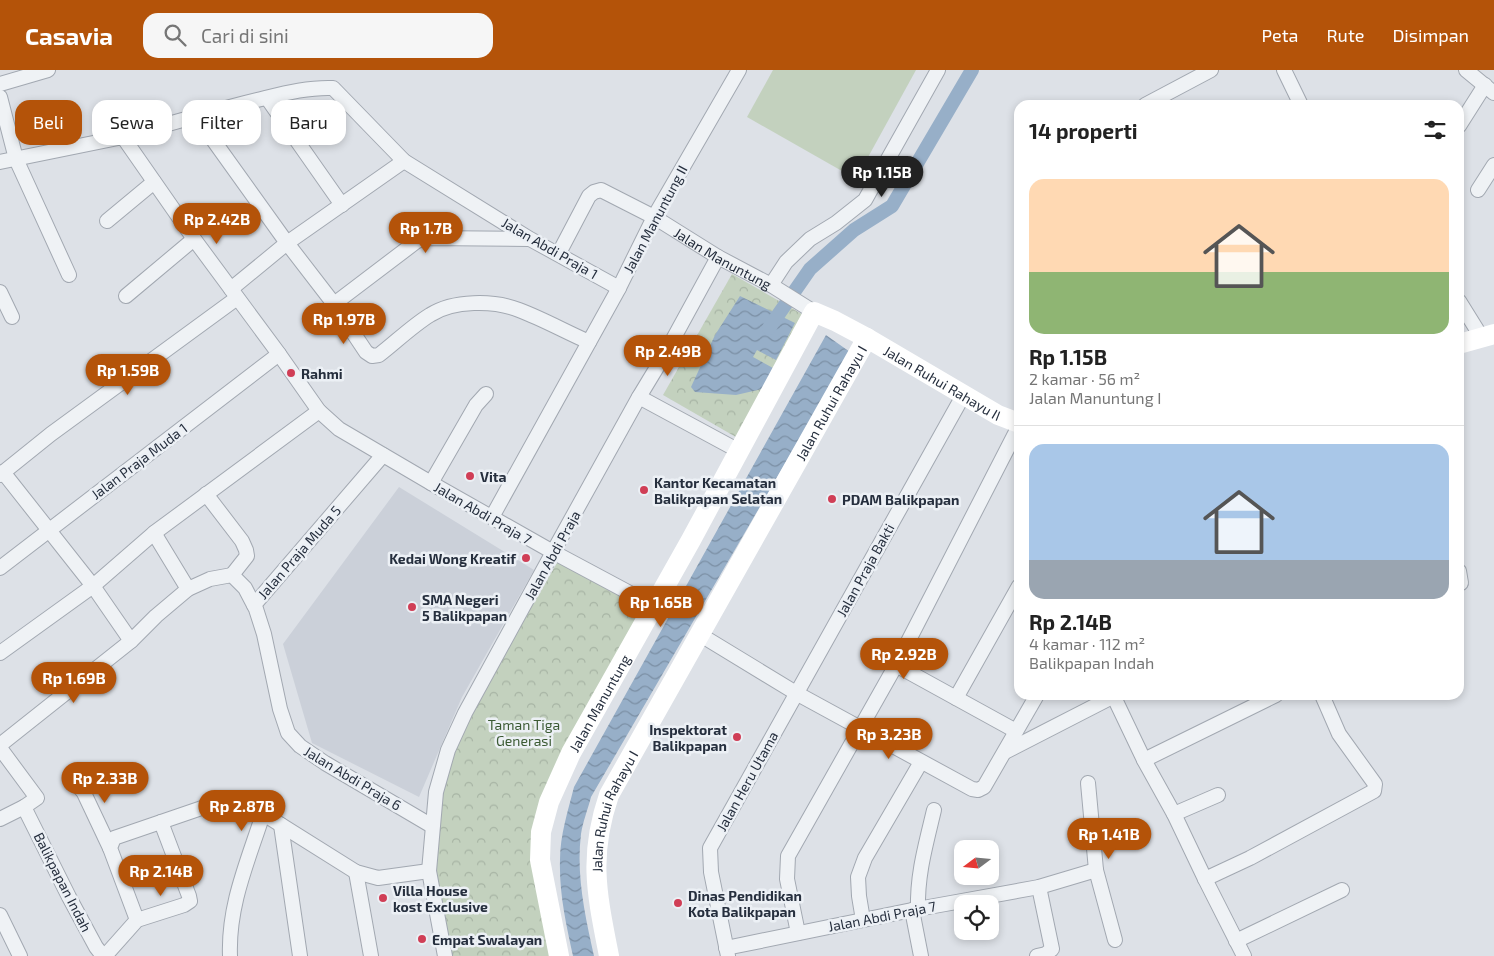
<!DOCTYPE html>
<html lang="id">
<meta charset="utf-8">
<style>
:root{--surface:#fff;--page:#f6f6f6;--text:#222;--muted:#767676;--line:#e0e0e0;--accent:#b45309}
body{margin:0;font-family:"Exo 2",sans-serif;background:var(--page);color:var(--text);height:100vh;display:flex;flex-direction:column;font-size:19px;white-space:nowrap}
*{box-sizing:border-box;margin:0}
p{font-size:16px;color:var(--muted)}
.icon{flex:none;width:28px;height:28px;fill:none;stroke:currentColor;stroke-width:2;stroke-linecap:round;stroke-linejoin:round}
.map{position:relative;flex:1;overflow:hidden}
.details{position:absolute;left:1014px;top:30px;width:450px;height:600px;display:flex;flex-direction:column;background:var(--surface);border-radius:15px;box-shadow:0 2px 8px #0003}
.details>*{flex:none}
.top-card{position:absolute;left:15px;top:30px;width:475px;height:45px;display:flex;gap:10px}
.needle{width:32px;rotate:254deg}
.tools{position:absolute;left:954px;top:770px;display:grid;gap:10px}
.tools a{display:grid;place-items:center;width:45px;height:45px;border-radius:10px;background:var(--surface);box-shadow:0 2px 8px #0003;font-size:25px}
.price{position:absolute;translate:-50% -42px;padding:0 11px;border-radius:18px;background:var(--accent);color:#fff;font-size:16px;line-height:32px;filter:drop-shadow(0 1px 2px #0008)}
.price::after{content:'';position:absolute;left:50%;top:30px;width:15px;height:11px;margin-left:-8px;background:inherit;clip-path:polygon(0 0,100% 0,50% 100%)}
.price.selected{background:#222;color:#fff}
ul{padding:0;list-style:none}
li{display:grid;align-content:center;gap:10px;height:265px;padding:0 15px}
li+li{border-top:1px solid var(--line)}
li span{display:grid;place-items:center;height:155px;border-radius:15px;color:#555}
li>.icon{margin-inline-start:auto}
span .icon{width:90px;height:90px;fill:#fffc;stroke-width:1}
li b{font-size:21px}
h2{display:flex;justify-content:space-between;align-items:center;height:60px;padding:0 15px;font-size:21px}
.tag{padding:0 18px;border-radius:15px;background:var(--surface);box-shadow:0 2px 8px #0003;font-size:18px;line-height:45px}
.tag.selected{background:var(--accent);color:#fff}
header{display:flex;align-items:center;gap:30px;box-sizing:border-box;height:70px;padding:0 25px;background:var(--accent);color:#fff}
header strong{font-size:24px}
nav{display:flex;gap:28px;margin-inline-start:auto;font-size:18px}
.search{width:350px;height:45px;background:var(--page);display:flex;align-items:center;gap:12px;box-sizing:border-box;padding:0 18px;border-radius:15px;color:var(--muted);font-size:19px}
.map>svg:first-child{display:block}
</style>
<header>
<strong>Casavia</strong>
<div class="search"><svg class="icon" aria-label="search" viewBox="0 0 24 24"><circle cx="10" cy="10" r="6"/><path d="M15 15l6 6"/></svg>Cari di sini</div>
<nav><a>Peta</a><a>Rute</a><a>Disimpan</a></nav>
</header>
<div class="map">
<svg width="1494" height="886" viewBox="0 0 1494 886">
<defs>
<pattern id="forest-crowns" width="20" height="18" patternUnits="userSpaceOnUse" patternTransform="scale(1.25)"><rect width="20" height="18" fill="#c3d1be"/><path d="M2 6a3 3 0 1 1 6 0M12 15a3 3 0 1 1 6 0" fill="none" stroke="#a7b4a4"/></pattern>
<pattern id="water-waves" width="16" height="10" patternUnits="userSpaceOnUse" patternTransform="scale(1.25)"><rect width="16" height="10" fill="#97afc8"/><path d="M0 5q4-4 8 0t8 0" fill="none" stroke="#7b8fa4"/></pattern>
</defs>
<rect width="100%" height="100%" fill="#dde1e7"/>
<polygon fill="#cbd0d9" points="399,417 534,500 462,627 419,727 312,673 283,574"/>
<polygon fill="#c3d1be" points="773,0 916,0 856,109 747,47"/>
<g fill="url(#forest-crowns)">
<polygon points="732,204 816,252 748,374 663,325"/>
<polygon points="558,491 654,544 552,727 541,768 555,886 450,886 432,796 440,717 471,640"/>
</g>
<g fill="url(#water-waves)">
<polygon points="740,226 795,253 776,290 757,280 753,287 773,298 762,319 736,325 695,322 691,317 715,265"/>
<path d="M826 265 850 282 591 727C588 739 583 751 581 764 576 805 585 846 594 886H573C566 854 559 823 560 790 560 765 568 741 574 717Z"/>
</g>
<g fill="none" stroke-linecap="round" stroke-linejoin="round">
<polyline stroke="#97afc8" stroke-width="14" points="769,258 810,199 854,160 892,136 972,0"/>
<g stroke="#a2a8b1" stroke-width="16">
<g id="street">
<polyline points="1284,0 1301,35"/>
<polyline points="1466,0 1494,23"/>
<polyline points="0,14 48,0"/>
<polyline points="0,27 16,89 69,205"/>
<polyline points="267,28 342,135"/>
<polyline points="1145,35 1211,0"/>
<path d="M196 46 287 173 334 234 366 282 372 286 379 285C396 272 412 256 430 245 453 230 494 230 519 240 543 249 566 262 589 272"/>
<polyline points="1459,56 1485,15"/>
<path d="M123 67C168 54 212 41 257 30 282 24 307 17 333 18L404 91 530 169 619 218"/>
<polyline points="0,92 123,67 194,169 279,284 319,341 339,359 431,413 553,482 654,536"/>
<polyline points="1478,120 1494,95"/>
<polyline points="107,151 154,112"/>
<path id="s1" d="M559 183 589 126 594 122 601 120 654 147 718 187 771 215 814 242"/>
<polyline points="771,215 786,192 810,169 836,153 865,130 938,0"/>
<polyline points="231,219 287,173 404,91"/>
<polyline points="0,222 12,247"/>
<polyline points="126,226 194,169"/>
<polyline points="1459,231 1482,268"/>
<polyline points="334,234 417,171 427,168 529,169"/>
<polyline points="639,327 739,381"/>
<polyline points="3,402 93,516 131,571"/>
<polyline points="0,405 51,364 237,228"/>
<polyline points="431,413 476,335 486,324"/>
<polyline points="206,424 242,471 246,480 247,486 232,505"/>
<polyline points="492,447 619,218 654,147 739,0"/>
<polyline points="154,463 188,519"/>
<polyline points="0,498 279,284"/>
<polyline points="1459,501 1461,513"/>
<polyline points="254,535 383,385"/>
<polyline points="699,564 796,623 972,719 978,720 984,717 1037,625"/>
<polyline points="0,583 93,516 154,463 319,341"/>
<polyline points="896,595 1016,661"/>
<polyline points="1113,625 1144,690 1174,744 1205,809 1244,886"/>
<polyline points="956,628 1019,516"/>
<polyline points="0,675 131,571 156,546 188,519 210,509 232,505 245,518 256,539 264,564 280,639 288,663 300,676 325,693 432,756"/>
<polyline points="0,678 37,728 24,737 0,749"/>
<polyline points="1005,682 1116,625"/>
<polyline points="1144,690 1276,625"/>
<polyline points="71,706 84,723 110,778"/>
<polyline points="1088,713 1096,800 1115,870"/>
<polyline points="24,737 69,827 96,877 103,886"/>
<polyline points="1174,744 1218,725"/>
<polyline points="281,755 300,886"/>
<polyline points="356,802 371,886"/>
<polyline points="1205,809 1250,788 1374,721 1375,714 1339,664 1322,625"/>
<path d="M918 839C917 804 926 774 934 740"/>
<polyline points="912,840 921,886"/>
<polyline points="0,845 20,886"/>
<polyline points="137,850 110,778 114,768 228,729 246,733 356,802 378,808 429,801"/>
<polyline points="863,850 859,826 858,807 865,788 921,692"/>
<polyline points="798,863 787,809 788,786 896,595 1019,356"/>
<polyline points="1236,871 1342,820"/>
<polyline points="726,878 912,840 1039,817 1096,800"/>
<polyline points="105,886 137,850 184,835 190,831 189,826 161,752"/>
<path d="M230 886C228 835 248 791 263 744"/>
<polyline points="445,886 429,801 436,722 448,680 465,643 553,482 639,327 665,284 718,187"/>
<polyline points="728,886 711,802 710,778 964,324"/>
<polyline points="1037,886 1046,884 1052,879 1039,817"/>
</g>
</g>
<use href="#street" stroke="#eff2f5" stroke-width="14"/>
<g stroke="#fff" stroke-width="20">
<polyline points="1459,274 1494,264"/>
<path id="s2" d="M559 886 540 790 541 762 549 732 571 683 691 470 814 242 835 251 867 268 998 345 1019 353"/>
<path id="s3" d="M609 886C597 824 588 787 609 725L867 268"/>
</g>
</g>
<g fill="#d03e56" stroke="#ecf0f5" stroke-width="2">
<circle cx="291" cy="303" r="5"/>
<circle cx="470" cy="406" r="5"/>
<circle cx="644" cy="420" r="5"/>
<circle cx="832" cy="429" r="5"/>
<circle cx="526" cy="488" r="5"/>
<circle cx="412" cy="537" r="5"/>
<circle cx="737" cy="667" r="5"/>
<circle cx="383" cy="828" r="5"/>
<circle cx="678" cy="833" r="5"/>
<circle cx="422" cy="869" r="5"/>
</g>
<g text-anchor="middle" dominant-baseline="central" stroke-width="5" stroke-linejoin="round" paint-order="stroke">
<g font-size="14" fill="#262f3e" stroke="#ecf0f5">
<text transform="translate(655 149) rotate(-62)">Jalan Manuntung II</text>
<text transform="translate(550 178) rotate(30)">Jalan Abdi Praja 1</text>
<text stroke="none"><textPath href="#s1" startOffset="218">Jalan Manuntung</textPath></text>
<text stroke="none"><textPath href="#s2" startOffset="861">Jalan Ruhui Rahayu II</textPath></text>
<text stroke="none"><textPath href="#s3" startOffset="614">Jalan Ruhui Rahayu I</textPath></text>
<text transform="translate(139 391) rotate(-37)">Jalan Praja Muda 1</text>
<text transform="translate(483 443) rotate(30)">Jalan Abdi Praja 7</text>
<text transform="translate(299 482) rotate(-49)">Jalan Praja Muda 5</text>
<text transform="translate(552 485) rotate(-61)">Jalan Abdi Praja</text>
<text transform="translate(865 500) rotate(-61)">Jalan Praja Bakti</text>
<text stroke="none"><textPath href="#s2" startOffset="268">Jalan Manuntung</textPath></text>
<text transform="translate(353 708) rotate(31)">Jalan Abdi Praja 6</text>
<text transform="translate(747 711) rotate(-61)">Jalan Heru Utama</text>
<text stroke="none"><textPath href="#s3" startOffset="149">Jalan Ruhui Rahayu I</textPath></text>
<text transform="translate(63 812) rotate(63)">Balikpapan Indah</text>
<text transform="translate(882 846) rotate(-11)">Jalan Abdi Praja 7</text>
</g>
<g font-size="14" font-weight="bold" fill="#262f3e" stroke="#ecf0f5" text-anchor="start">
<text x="301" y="303">Rahmi</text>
<text x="480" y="406">Vita</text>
<text x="654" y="412">Kantor Kecamatan<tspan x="654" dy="16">Balikpapan Selatan</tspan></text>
<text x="842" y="429">PDAM Balikpapan</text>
<text x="516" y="488" text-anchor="end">Kedai Wong Kreatif</text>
<text x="422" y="529">SMA Negeri<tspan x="422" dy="16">5 Balikpapan</tspan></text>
<text x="727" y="659" text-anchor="end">Inspektorat<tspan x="727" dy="16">Balikpapan</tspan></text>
<text x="393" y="820">Villa House<tspan x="393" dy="16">kost Exclusive</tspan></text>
<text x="688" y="825">Dinas Pendidikan<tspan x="688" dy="16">Kota Balikpapan</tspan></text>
<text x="432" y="869">Empat Swalayan</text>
</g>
<g font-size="14" fill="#3b5a33" stroke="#ecf0f5">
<text x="524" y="654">Taman Tiga<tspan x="524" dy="16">Generasi</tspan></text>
</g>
</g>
</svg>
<div class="tools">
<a><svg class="needle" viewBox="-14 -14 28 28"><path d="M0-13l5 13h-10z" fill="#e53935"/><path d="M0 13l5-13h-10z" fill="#767676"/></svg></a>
<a><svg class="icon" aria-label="locate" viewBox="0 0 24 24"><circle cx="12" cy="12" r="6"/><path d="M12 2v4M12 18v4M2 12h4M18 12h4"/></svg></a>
</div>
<b class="price selected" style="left:882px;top:128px">Rp 1.15B</b>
<b class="price" style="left:217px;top:175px">Rp 2.42B</b>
<b class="price" style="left:426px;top:184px">Rp 1.7B</b>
<b class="price" style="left:344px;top:275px">Rp 1.97B</b>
<b class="price" style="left:668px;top:307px">Rp 2.49B</b>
<b class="price" style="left:128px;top:326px">Rp 1.59B</b>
<b class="price" style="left:661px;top:558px">Rp 1.65B</b>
<b class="price" style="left:904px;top:610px">Rp 2.92B</b>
<b class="price" style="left:74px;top:634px">Rp 1.69B</b>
<b class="price" style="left:889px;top:690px">Rp 3.23B</b>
<b class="price" style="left:105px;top:734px">Rp 2.33B</b>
<b class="price" style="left:242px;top:762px">Rp 2.87B</b>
<b class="price" style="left:1109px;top:790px">Rp 1.41B</b>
<b class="price" style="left:161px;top:827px">Rp 2.14B</b>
<div class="top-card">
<a class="tag selected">Beli</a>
<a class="tag">Sewa</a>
<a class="tag">Filter</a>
<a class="tag">Baru</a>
</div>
<section class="details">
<h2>14 properti<svg class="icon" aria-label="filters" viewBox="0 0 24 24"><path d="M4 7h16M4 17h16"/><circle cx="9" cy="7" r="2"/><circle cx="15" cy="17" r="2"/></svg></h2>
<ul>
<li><span style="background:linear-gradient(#ffd9b3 60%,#8fb573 0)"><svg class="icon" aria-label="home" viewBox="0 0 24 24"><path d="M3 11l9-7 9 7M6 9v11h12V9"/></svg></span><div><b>Rp 1.15B</b><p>2 kamar · 56 m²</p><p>Jalan Manuntung I</p></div></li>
<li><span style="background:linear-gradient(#a9c7e8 75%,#9aa5b1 0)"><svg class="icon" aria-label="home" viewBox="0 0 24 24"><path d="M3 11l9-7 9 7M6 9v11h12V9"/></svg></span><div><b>Rp 2.14B</b><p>4 kamar · 112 m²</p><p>Balikpapan Indah</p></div></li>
</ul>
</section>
</div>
